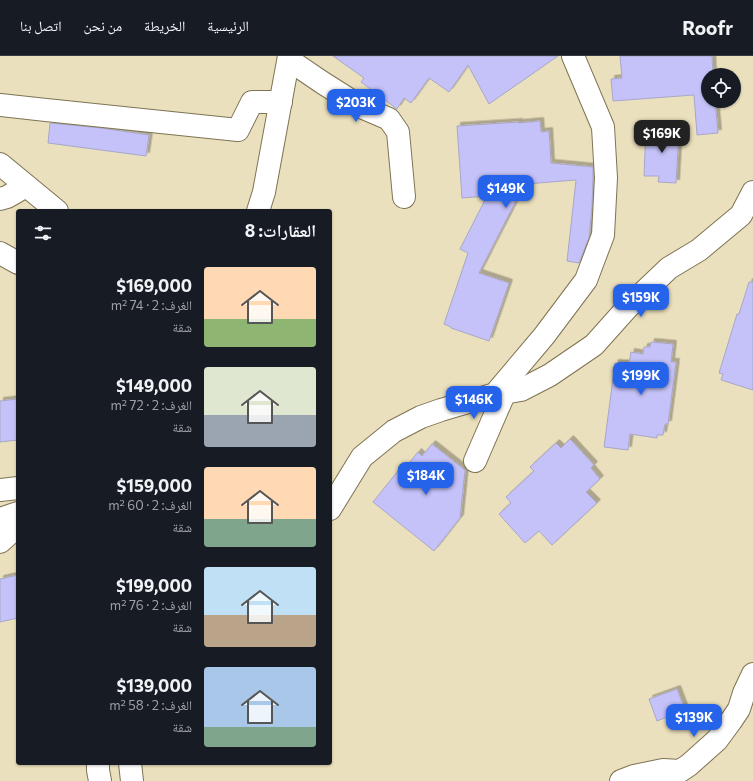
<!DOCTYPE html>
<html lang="ar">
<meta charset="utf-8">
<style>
:root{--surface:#171b24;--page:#20242c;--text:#f1f3f6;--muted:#9ea1a6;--line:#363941;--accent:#2563eb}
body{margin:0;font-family:Commissioner,"Noto Naskh Arabic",sans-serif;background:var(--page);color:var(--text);direction:rtl;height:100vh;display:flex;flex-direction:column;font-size:15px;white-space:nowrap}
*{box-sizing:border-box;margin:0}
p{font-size:13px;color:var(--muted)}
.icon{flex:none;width:22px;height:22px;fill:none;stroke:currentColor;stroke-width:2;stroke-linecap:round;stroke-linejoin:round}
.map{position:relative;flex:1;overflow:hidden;direction:ltr}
.panel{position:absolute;left:16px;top:153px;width:316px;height:556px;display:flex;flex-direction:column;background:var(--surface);border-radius:4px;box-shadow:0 1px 3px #0004;direction:rtl}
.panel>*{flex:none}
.tools{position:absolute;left:701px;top:12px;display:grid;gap:8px}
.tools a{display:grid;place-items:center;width:40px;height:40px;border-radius:50%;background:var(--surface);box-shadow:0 1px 3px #0004;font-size:20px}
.price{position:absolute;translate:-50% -34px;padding:0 9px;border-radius:8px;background:var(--accent);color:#fff;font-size:13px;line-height:26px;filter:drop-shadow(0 1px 2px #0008)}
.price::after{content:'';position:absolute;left:50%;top:24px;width:12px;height:9px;margin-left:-6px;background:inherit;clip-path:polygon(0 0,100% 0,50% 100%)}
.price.selected{background:#222;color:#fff}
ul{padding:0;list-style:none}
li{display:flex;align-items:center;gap:12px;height:100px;padding:0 16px}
li span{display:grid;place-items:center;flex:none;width:112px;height:80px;border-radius:4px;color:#555}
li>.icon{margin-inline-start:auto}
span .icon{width:48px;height:48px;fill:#fffc;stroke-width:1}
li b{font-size:17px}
h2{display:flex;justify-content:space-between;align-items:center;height:48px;padding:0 16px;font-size:17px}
header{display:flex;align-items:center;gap:24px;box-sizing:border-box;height:56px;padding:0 20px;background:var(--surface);border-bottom:1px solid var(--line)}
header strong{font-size:19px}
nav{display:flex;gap:22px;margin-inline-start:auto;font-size:14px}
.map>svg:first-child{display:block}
</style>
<header>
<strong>Roofr</strong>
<nav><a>الرئيسية</a><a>الخريطة</a><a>من نحن</a><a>اتصل بنا</a></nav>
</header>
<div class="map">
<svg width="753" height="725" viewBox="0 0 753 725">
<defs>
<filter id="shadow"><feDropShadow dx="3.5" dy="-3.5" stdDeviation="0" flood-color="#0004"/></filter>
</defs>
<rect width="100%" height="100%" fill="#ebe0bd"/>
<g fill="#c4c2f8" stroke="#a8a7c8" filter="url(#shadow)">
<polygon points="333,0 558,0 489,48 468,9 449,36 429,22 411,47 404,42 397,53 361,26 364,22"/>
<polygon points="620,0 712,0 713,19 708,19 708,45 715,45 718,77 697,79 694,39 613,45 611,23 622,22"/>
<polygon points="540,65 541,76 549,75 551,107 593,111 593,122 592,151 589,182 579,207 567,205 576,124 526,128 527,138 519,139 479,217 509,227 489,285 451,272 451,271 444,268 468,197 460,193 487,140 462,142 457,70 519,66 519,67"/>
<polygon points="50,67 101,72 149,79 146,100 48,87"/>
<polygon points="646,72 679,74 676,127 658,126 659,120 644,120"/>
<polygon points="749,226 753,226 753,334 721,324 723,318 719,317 737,258 739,258"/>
<polygon points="651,286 673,288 671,306 676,306 668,368 665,368 663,379 657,379 657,382 630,378 628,394 604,391 615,307 629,308 631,296 643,298 644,291 650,291"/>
<polygon points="18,343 18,384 0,386 0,345"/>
<polygon points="570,383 594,409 591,412 600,423 586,436 597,447 552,489 539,475 525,487 499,458 511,447 506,441 534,415 530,411 556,387 561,392"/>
<polygon points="432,388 465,414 460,462 434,495 373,446 402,410 405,412 418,396 422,400"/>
<polygon points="18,519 18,562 0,566 0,523"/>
<polygon points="677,633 685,654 657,665 649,643"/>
</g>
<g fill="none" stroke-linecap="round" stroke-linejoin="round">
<g stroke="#7e7353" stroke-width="24">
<g id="street">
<polyline points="289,4 323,27 361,51 389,63 398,76 404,141"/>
<polyline points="0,49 46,54 238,74 252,46 281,46"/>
<polyline points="0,108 57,155"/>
<polyline points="0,143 7,141 26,130"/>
<polyline points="258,155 264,136 289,0"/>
<polyline points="0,197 18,207"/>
<polyline points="495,338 521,334 550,319 594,289 628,251 669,212 699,194 741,159 753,136"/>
<polyline points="475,405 505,336"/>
<polyline points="0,434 18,432"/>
<polyline points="330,453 362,401 394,375 421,361 441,354 495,338 544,280 586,224 603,179 606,122 603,71 573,0"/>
<polyline points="0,463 18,457"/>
<polyline points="0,486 18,470"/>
<polyline points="98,707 98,714 100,725"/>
<polyline points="130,707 132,725"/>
<polyline points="621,725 634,720 663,714 680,715 689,709 717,684 731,665 739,653 744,637 753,618"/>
</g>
</g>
<use href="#street" stroke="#fff" stroke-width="22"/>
</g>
</svg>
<div class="tools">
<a><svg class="icon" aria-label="locate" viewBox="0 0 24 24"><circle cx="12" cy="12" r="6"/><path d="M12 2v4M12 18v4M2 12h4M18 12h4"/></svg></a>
</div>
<b class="price" style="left:356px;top:67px">$203K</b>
<b class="price selected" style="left:662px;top:98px">$169K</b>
<b class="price" style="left:506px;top:153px">$149K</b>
<b class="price" style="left:641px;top:262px">$159K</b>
<b class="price" style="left:641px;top:340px">$199K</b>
<b class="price" style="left:474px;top:364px">$146K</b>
<b class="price" style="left:426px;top:440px">$184K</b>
<b class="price" style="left:694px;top:682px">$139K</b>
<section class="panel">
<h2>العقارات: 8<svg class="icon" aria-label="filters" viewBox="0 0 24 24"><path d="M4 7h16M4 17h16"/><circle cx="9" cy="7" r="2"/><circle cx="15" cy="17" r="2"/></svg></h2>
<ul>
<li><span style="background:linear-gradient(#ffd9b3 65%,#8fb573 0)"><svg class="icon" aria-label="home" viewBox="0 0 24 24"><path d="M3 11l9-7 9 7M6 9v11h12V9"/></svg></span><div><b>$169,000</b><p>الغرف: 2 · 74 m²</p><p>شقة</p></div></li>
<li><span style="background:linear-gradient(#dfe7d0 60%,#9aa5b1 0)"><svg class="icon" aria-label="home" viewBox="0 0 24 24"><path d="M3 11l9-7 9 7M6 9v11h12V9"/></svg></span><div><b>$149,000</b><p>الغرف: 2 · 72 m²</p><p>شقة</p></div></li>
<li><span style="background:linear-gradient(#ffd9b3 65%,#7fa58c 0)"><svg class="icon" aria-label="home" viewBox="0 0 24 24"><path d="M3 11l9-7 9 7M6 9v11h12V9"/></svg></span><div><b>$159,000</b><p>الغرف: 2 · 60 m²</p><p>شقة</p></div></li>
<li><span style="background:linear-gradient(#bfe0f5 60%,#b9a48a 0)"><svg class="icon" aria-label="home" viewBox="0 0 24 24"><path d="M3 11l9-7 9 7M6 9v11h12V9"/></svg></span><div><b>$199,000</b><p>الغرف: 2 · 76 m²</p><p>شقة</p></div></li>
<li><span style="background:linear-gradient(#a9c7e8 75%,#7fa58c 0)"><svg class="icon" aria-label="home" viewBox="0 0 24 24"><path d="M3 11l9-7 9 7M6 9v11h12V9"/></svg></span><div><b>$139,000</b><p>الغرف: 2 · 58 m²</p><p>شقة</p></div></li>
</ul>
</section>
</div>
